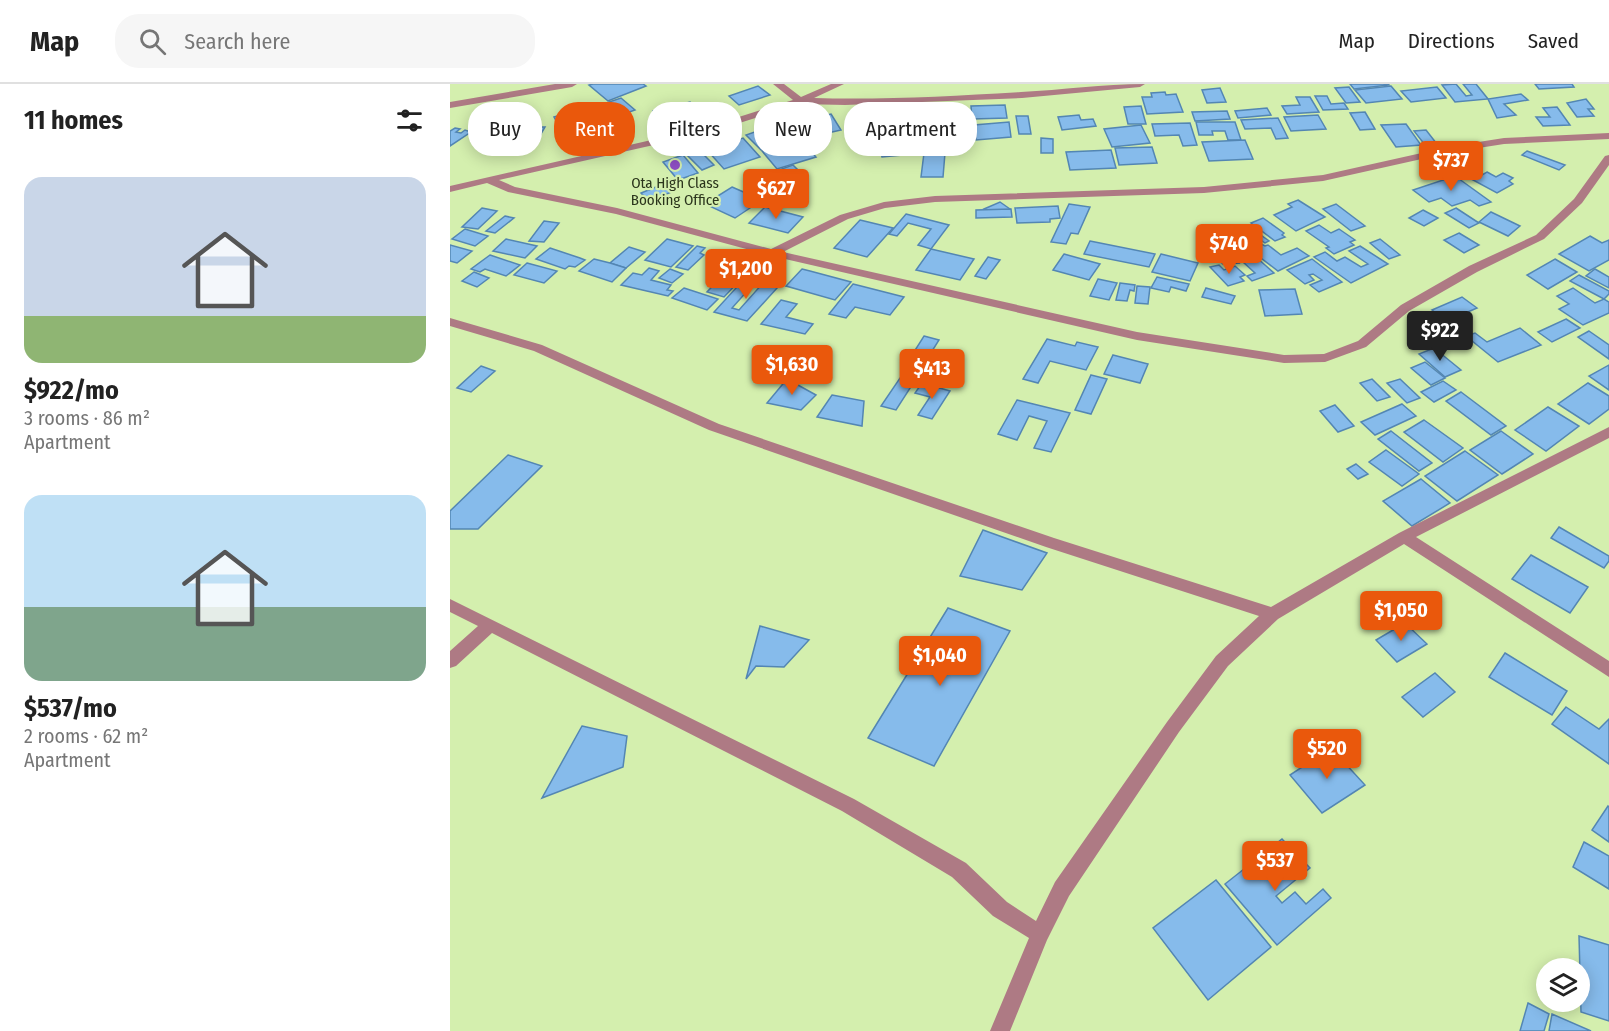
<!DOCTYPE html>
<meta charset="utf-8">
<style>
:root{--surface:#fff;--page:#f6f6f6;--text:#222;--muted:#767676;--line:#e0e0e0;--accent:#ea580c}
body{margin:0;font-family:"Fira Sans Condensed",sans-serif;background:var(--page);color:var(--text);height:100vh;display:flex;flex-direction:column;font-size:22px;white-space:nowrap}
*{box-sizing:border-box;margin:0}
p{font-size:20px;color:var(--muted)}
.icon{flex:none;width:33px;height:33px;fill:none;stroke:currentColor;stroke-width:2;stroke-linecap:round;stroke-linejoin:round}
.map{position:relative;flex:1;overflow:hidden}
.drawer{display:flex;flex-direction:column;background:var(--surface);width:450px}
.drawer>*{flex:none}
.guide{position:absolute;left:18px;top:18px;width:570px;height:54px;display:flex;gap:12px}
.buttons{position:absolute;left:1086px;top:874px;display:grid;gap:12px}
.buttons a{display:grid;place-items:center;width:54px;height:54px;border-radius:50%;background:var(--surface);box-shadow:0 3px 15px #0003;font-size:30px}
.price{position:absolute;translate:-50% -51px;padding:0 14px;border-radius:6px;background:var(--accent);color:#fff;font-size:20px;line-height:39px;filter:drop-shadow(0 2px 3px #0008)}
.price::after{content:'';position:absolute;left:50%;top:36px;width:18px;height:14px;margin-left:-9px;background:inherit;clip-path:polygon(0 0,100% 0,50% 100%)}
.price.current{background:#222;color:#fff}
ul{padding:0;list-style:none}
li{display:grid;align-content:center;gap:12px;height:318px;padding:0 24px}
li span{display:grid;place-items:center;height:186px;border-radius:18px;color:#555}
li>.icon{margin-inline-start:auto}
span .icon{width:108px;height:108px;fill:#fffc;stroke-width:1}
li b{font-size:26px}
h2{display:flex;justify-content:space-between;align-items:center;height:72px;padding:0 24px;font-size:26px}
.pill{padding:0 21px;border-radius:24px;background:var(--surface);box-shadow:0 3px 15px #0003;font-size:21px;line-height:54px}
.pill.current{background:var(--accent);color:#fff}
header{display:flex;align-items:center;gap:36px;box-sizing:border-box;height:84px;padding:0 30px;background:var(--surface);border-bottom:2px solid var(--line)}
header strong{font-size:28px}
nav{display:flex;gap:33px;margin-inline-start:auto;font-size:21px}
.search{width:420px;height:54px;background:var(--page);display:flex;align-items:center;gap:15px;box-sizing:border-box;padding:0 21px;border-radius:24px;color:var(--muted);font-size:22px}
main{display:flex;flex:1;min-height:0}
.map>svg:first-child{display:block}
</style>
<header>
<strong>Map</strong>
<div class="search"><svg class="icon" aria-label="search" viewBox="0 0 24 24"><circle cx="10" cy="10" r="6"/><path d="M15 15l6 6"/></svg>Search here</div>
<nav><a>Map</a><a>Directions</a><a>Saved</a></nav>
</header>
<main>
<section class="drawer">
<h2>11 homes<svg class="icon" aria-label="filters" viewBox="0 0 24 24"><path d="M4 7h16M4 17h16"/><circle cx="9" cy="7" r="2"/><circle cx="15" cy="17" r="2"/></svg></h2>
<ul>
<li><span style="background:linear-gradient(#c9d6e8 75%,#8fb573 0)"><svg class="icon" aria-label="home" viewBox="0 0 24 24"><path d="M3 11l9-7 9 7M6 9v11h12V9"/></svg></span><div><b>$922/mo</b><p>3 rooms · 86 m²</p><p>Apartment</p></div></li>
<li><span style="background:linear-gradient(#bfe0f5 60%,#7fa58c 0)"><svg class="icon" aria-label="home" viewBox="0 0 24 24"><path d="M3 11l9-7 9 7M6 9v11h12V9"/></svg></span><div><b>$537/mo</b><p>2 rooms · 62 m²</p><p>Apartment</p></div></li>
</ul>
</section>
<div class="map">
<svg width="1159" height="947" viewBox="0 0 1159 947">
<rect width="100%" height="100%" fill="#d4efae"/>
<g fill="#86bbeb" stroke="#5386b3" stroke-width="1.5">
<polygon points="143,0 193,0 196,2 158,17 139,1"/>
<polygon points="900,0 938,0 939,1 904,5"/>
<polygon points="1006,0 1016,12 1022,11 1013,0 1026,0 1038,15 1005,18 992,1"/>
<polygon points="1085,0 1122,0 1124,3 1089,5"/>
<polygon points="308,2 320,11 289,21 279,12"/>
<polygon points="941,2 952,15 916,19 905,6"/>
<polygon points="899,3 910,18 896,19 885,4"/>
<polygon points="987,3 996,14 961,18 951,7"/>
<polygon points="770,4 776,18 757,19 752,6"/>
<polygon points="715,8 716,11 726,10 733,28 697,30 692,13 702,13 701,9"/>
<polygon points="1071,10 1078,16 1054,20 1066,31 1047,34 1038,15"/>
<polygon points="865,12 877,12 881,20 894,19 898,25 873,26"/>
<polygon points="846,13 860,13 869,28 837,30 832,22 850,21"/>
<polygon points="171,14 185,26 174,30 159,18"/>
<polygon points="1136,15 1144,25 1138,25 1144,32 1127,33 1117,19"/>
<polygon points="240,18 250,31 212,42 203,27"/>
<polygon points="555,21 557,34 522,35 521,22"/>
<polygon points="691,22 696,40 678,40 674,23"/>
<polygon points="1107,23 1120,41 1093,42 1086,33 1100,33 1093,24"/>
<polygon points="817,24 821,31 788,34 785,27"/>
<polygon points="506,26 508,40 471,42 470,28"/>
<polygon points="777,27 780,35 745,37 742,28"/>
<polygon points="71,28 83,31 65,45 52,42"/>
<polygon points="915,28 925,45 910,46 900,29"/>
<polygon points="118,29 124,43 111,46 104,33"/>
<polygon points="381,30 391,46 356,54 346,37"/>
<polygon points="629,31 631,36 643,35 646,42 612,46 608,33"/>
<polygon points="868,31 876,45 841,47 834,33"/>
<polygon points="566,32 578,32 581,50 569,50"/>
<polygon points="828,34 838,54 826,55 821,44 795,45 791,36"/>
<polygon points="163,37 165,44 131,51 129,43"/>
<polygon points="559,38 561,53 526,56 524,41"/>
<polygon points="746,38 785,38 791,56 778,56 775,47 762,47 763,51 749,51"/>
<polygon points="437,39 443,52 421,55 422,41"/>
<polygon points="740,39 747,61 733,62 729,51 705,52 702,40"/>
<polygon points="956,40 971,61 946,63 931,41"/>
<polygon points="691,41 700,59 662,63 654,45"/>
<polygon points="73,43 95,43 88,55 65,55"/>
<polygon points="5,44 10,45 6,48 11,49 15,46 21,48 0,62 0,47"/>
<polygon points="313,45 318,50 327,47 337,56 311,66 296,51"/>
<polygon points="976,46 987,60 975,61 964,47"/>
<polygon points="466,47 468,57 457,58 455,48"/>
<polygon points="293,54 310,73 274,85 257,66"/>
<polygon points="591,54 603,55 603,69 591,69"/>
<polygon points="452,55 453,60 431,62 430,56"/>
<polygon points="514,55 515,65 477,67 477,56"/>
<polygon points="795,56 803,75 759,77 752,58"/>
<polygon points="354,59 366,73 327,85 312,67 337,60 340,63"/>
<polygon points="461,62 463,70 432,73 430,65"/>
<polygon points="702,63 707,79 669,81 665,64"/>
<polygon points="249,66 264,81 252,86 236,70"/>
<polygon points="661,66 666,84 620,86 616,68"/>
<polygon points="1077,67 1115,81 1109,86 1072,71"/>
<polygon points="474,69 495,69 493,93 471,93"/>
<polygon points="233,71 248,89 228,96 213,78"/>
<polygon points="343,81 350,88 321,98 314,91"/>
<polygon points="1037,88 1046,93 1053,89 1063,94 1059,97 1063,100 1047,109 1023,96"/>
<polygon points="1005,92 1041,118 1029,122 1020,116 1002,122 991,114 979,118 963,106"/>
<polygon points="335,95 346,103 320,114 310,106"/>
<polygon points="216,99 224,107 199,117 191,109"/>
<polygon points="282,103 312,116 285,134 255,120"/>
<polygon points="338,109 347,115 330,124 321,118"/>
<polygon points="848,116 875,133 846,147 824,131 842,123 838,120"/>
<polygon points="550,118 560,125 544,132 534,125"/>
<polygon points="619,120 640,123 628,150 621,149 616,160 601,158"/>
<polygon points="886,120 915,142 901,147 873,125"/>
<polygon points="608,122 610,134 600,135 600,138 567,139 565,124"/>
<polygon points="315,123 353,133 338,149 299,139"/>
<polygon points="32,124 47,127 28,145 12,143"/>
<polygon points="1006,124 1029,139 1019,144 995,129"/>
<polygon points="561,125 562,133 526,134 526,126"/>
<polygon points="973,126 988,134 974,142 959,134"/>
<polygon points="1041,128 1070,142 1058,152 1029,138"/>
<polygon points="456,130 499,141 481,165 468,161 481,145 458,139 447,152 439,150"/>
<polygon points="55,132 64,134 45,149 36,147"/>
<polygon points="813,134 834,149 832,151 835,153 825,157 801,139"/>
<polygon points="410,136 443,144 417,173 384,164"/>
<polygon points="94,137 109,139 94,158 79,157"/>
<polygon points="869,141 881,149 889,145 905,156 900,158 904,161 884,170 876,164 879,163 856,147"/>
<polygon points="801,144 819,157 815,159 812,157 800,162 785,151"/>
<polygon points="15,145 38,152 25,162 2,155"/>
<polygon points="1009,149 1029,161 1014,169 994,156"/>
<polygon points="1140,152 1152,159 1159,156 1159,176 1139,187 1109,170"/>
<polygon points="780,154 802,174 806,173 824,189 802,197 797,192 805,189 770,157"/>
<polygon points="56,155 87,162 75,174 43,167"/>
<polygon points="217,155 243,162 221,183 195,176"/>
<polygon points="930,155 950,171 939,175 920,159"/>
<polygon points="640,157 705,170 699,183 634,170"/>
<polygon points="768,157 789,179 773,180 765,171 755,174 749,168 758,165 754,161"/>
<polygon points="811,160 815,162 818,161 831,171 847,164 859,172 828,187 799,165"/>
<polygon points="0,161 22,167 7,179 0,177"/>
<polygon points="247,162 255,164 250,169 254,171 238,186 226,183"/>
<polygon points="910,162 938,180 901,199 864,173 875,168 887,177 895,173 911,183 918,180 899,167"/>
<polygon points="179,163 195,168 176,184 160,179"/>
<polygon points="100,164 130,174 135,176 125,183 119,182 115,185 86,175"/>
<polygon points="481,165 524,175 510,196 466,186"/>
<polygon points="614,170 650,180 639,196 603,186"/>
<polygon points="711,170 748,179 740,197 702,188"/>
<polygon points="40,171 70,181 56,192 35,185 30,188 21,185"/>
<polygon points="538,173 550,176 536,195 525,192"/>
<polygon points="144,175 160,179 176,184 162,198 129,187"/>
<polygon points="862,175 892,198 869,208 860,201 872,196 863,190 859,191 864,196 855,200 837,186"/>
<polygon points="1105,175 1127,188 1098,205 1077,191"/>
<polygon points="77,179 107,187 94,199 64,191"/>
<polygon points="769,181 774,186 785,182 795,191 790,193 794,197 778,202 760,183"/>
<polygon points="199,184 209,187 201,196 221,201 217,206 223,207 218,212 171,201 183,189 192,191"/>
<polygon points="220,185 233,190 222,199 209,194"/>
<polygon points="352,185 360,187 401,198 385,216 336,202"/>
<polygon points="1145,185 1159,193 1159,204 1136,192"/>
<polygon points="277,187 294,192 274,213 257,208"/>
<polygon points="24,188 39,194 27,203 12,197"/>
<polygon points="1129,191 1159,207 1159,210 1154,215 1120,197"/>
<polygon points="297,192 308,195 282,224 289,226 313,199 328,203 297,237 264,228"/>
<polygon points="707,193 739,200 736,207 721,203 719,208 701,204"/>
<polygon points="648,195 667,199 659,216 640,212"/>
<polygon points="670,199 685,201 684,207 680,206 677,217 666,216"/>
<polygon points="403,200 411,202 454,213 440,231 405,223 396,234 379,230"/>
<polygon points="687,202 700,203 698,220 685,219"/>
<polygon points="234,204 268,215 257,226 222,214"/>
<polygon points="756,204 785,212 781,220 752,213"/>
<polygon points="1123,204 1145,219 1154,215 1159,218 1159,229 1133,241 1109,225 1119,220 1107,212"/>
<polygon points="845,205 852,230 815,232 809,206"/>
<polygon points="1012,213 1027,224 997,237 982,226"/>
<polygon points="331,216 347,220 336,233 363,240 355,250 311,240"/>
<polygon points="1116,235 1130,244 1102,258 1088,248"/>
<polygon points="1070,244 1091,261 1048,278 1016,252 1025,249 1037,258"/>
<polygon points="1139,247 1159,261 1159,275 1128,253"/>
<polygon points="474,252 489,256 477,275 506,283 500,293 455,282"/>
<polygon points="597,255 625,262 627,258 648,263 636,286 600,277 588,299 573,295"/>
<polygon points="984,264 1011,286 995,293 969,270"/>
<polygon points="663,271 698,280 690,299 654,290"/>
<polygon points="975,278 995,294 981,301 961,284"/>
<polygon points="1159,281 1159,306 1139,292"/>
<polygon points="31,282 45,287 21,308 7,304"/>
<polygon points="641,291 657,295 641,330 625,326"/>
<polygon points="450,294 464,298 446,326 431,322"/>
<polygon points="337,295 366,311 351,326 317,319"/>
<polygon points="922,295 940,313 927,317 910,299"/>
<polygon points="950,295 970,314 957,319 937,299"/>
<polygon points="993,297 1006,306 984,318 971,308"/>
<polygon points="472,299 500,307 482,335 468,331 480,313 465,309"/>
<polygon points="1138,299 1159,312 1159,325 1139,340 1108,320"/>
<polygon points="1011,308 1056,342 1041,351 996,317"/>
<polygon points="382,311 414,317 412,342 367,333"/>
<polygon points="567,316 620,329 601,368 584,364 597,337 579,332 567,356 548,350"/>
<polygon points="952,320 966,332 925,351 911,338"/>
<polygon points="885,321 904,342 888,348 870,327"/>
<polygon points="1098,323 1129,342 1096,367 1065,346"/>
<polygon points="974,336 1013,364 993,378 954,348"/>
<polygon points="941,347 982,379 969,387 928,355"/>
<polygon points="1051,347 1083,370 1052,390 1020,366"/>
<polygon points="936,366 969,390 952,402 919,378"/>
<polygon points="1015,367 1048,391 1007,417 975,392"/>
<polygon points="58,371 92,382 28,445 0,445 0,427"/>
<polygon points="906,380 918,390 908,395 897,385"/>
<polygon points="971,395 1000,419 962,442 933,417"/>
<polygon points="1109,443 1159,472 1159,477 1154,484 1101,454"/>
<polygon points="533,446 597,469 572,506 510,492"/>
<polygon points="1081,471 1138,503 1120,529 1062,495"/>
<polygon points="498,524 560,547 484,682 418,654"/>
<polygon points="955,539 977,560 947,578 926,556"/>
<polygon points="310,542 359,556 334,583 306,582 296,595"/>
<polygon points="1055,569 1117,607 1102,631 1039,593"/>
<polygon points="985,589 1005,608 973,633 952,613"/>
<polygon points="1116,623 1149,645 1159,635 1159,680 1102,640"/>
<polygon points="132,642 177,652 173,683 92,714"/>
<polygon points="881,664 915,701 872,729 840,691"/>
<polygon points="1158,722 1159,723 1159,758 1142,746"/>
<polygon points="832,755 860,784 826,812 832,819 845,808 856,820 873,805 881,814 827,861 775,800"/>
<polygon points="1134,758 1159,772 1159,805 1123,783"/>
<polygon points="766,796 821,863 758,916 703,844"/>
<polygon points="1129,852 1159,861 1159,937 1131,928"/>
<polygon points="1078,919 1099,930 1094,947 1070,947"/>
<polygon points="1102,930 1141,947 1099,947"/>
</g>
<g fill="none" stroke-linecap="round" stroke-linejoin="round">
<g fill="#ae7a84" fill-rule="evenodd">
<polygon points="105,0 127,0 122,3 0,24 0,18"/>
<path d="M323 0H334L351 13 381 0H394L364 14C433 16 502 12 571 8 612 6 653 0 695 0L690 3 572 14 395 21 350 20 261 48 49 96 65 103 167 124 321 165 390 131 434 118 485 112 754 103 873 91 1003 62 1054 54 1159 49V55L1054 60 1003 68 873 97 754 109 485 118 435 124 398 135 333 168 687 248 834 271 874 270 908 257 951 221 1019 182 1086 151 1124 115 1155 72 1159 71V81L1132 119 1094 155 1027 188 959 227 916 263 875 278 834 279 687 256 322 172 166 130 58 108 37 99 0 108V102L254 44 343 16Z"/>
<polygon points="0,234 92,261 269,340 604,454 821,523 949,449 1159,343 1159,354 966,453 1159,577 1159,593 954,460 828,535 778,582 729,648 619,812 597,856 560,947 540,947 579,854 543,832 502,793 392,727 42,549 6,582 0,584 0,567 28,542 0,528 0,515 404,715 516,779 557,818 586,837 605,798 717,638 766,572 809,532 596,463 259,346 84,267 0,242"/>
</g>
</g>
<circle fill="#8e4ec4" stroke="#d4efae" stroke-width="2" cx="225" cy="81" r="6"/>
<g text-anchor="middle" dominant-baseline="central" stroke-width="4.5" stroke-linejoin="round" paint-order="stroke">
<g font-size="15" fill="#2b351c" stroke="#d4efae">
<text x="225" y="99">Ota High Class<tspan x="225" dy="17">Booking Office</tspan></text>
</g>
</g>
</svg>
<div class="buttons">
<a><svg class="icon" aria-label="layers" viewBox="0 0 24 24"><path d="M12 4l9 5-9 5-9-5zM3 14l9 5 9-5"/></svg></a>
</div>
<b class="price" style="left:1001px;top:108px">$737</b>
<b class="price" style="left:326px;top:136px">$627</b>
<b class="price" style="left:779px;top:191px">$740</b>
<b class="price" style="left:296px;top:216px">$1,200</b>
<b class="price current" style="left:990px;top:278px">$922</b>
<b class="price" style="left:342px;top:312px">$1,630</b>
<b class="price" style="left:482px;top:316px">$413</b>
<b class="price" style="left:951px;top:558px">$1,050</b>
<b class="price" style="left:490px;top:603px">$1,040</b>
<b class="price" style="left:877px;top:696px">$520</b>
<b class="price" style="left:825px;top:808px">$537</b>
<div class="guide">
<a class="pill">Buy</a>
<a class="pill current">Rent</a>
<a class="pill">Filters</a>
<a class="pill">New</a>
<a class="pill">Apartment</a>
</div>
</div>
</main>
